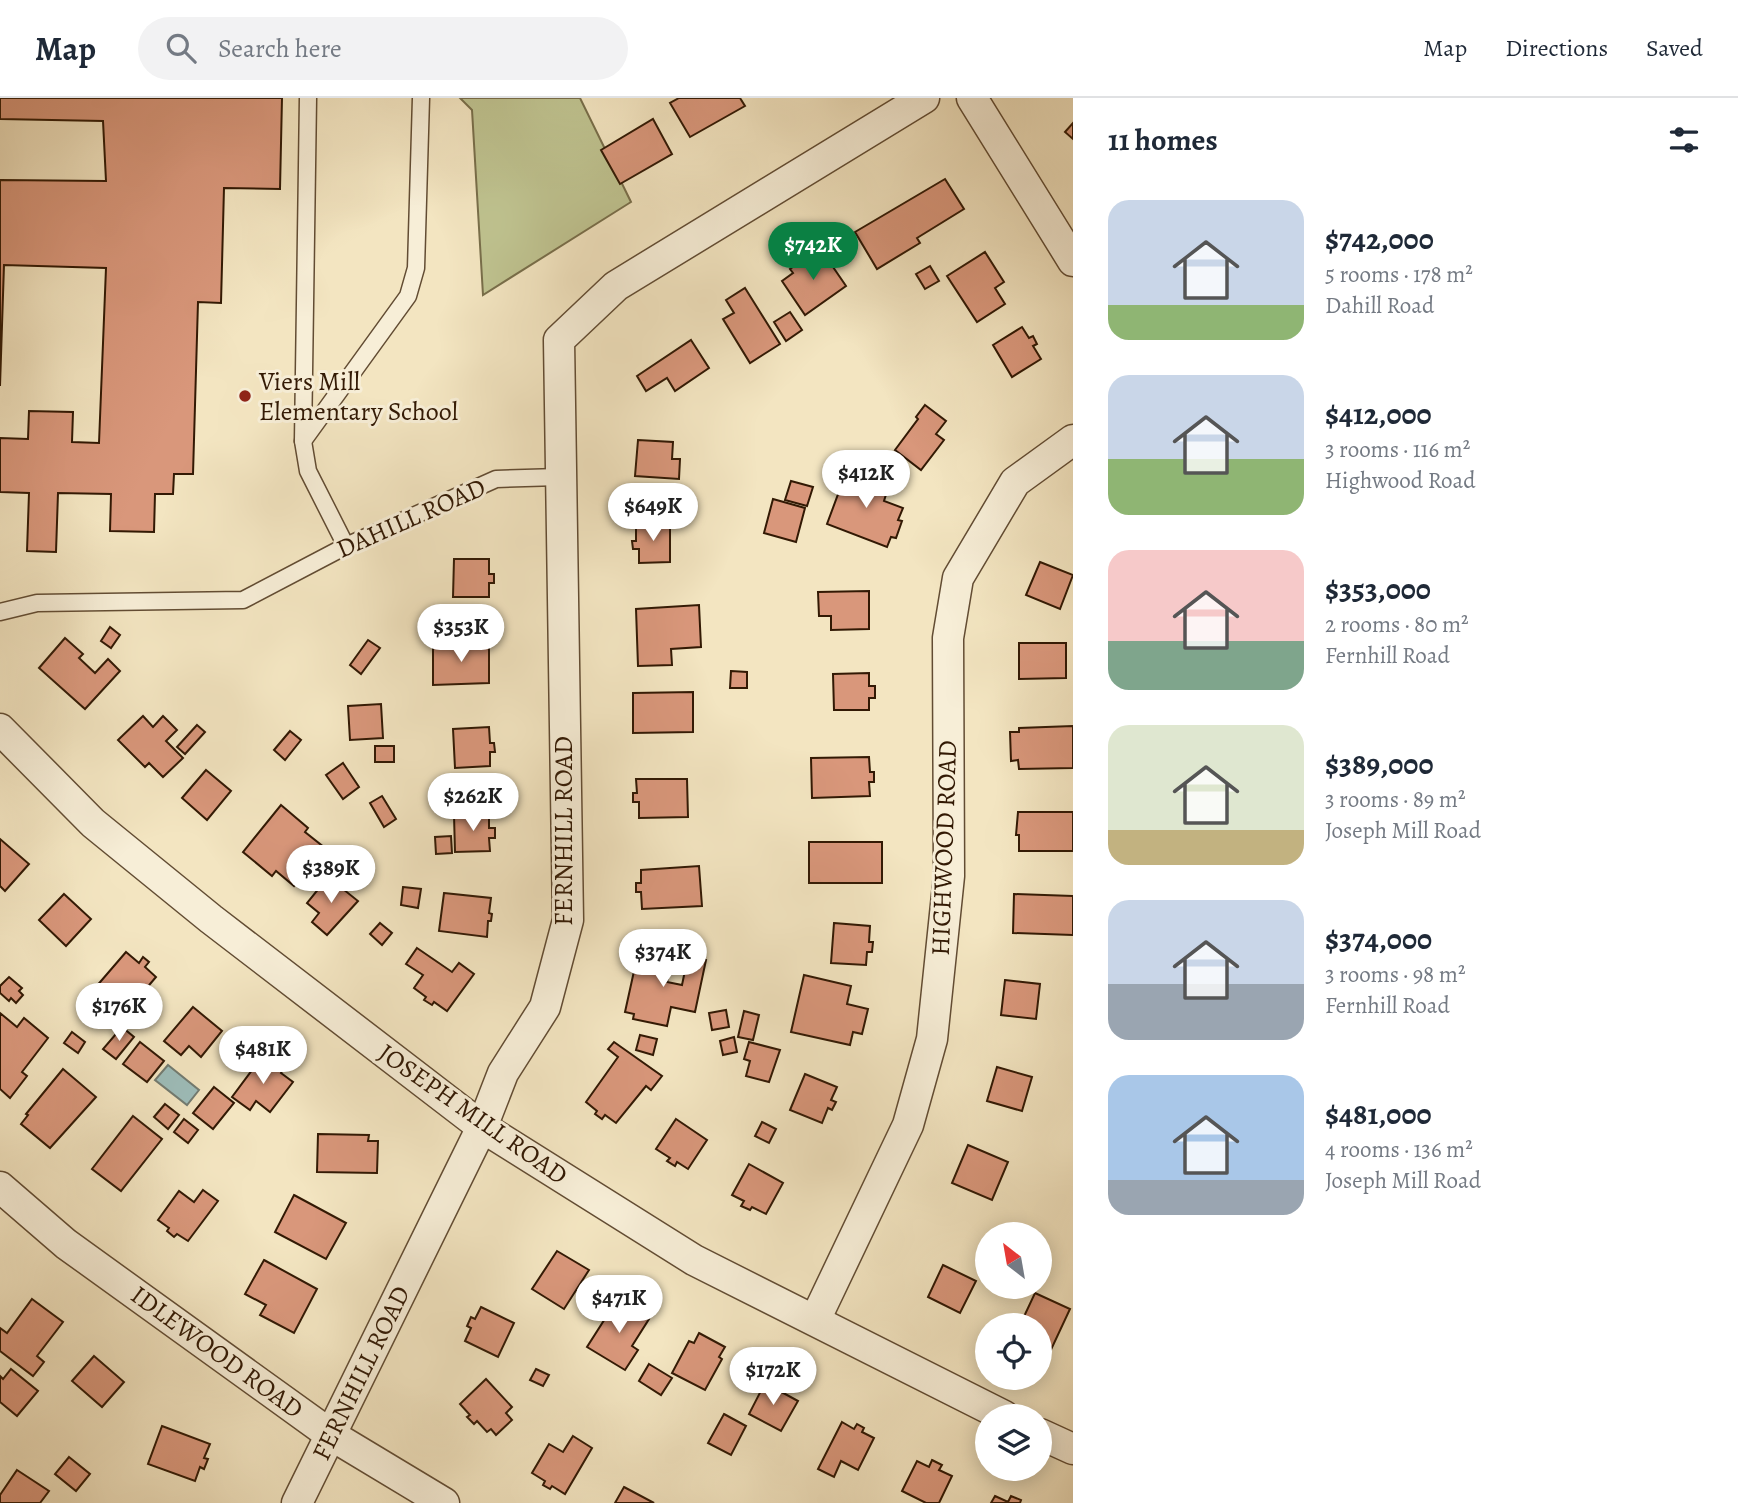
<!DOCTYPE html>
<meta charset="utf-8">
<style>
:root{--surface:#fff;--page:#f2f2f3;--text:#1f2937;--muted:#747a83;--line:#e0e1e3;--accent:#0b8043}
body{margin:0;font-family:Alegreya,serif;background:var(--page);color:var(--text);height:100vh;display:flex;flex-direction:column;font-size:26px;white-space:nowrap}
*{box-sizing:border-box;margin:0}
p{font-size:23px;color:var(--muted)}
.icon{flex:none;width:38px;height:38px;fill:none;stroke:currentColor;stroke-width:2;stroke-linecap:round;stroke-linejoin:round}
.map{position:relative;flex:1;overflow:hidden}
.sheet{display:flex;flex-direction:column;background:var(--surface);width:665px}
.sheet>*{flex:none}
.needle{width:46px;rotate:329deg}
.buttons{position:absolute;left:975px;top:1124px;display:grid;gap:14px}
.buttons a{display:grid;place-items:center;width:77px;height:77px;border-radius:50%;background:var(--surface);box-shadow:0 4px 18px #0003;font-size:35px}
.price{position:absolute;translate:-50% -60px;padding:0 16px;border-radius:24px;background:#fff;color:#222;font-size:23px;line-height:46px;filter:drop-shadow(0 2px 4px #0008)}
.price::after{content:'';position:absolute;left:50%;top:42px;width:21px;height:16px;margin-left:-10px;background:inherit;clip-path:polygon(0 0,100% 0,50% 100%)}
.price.active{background:var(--accent);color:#fff}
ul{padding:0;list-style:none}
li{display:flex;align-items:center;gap:21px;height:175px;padding:0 35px}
li span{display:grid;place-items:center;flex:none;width:196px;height:140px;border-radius:21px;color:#555}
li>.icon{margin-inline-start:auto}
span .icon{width:84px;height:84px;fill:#fffc;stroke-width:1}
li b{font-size:30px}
h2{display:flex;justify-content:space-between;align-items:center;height:84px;padding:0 35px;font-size:30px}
header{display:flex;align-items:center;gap:42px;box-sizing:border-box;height:98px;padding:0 35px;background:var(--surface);border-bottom:2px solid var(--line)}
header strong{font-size:33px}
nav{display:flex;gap:38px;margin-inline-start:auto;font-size:24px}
.search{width:490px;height:63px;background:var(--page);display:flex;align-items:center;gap:18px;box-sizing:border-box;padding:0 24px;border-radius:38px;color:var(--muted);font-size:26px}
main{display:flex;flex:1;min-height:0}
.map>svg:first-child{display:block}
</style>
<header>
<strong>Map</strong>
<div class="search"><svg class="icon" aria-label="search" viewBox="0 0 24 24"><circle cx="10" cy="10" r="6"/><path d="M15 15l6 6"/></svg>Search here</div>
<nav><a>Map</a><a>Directions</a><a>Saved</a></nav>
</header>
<main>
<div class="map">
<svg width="1073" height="1405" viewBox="0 0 1073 1405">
<rect width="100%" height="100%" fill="#f3e5c1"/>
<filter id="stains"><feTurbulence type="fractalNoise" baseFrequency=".00286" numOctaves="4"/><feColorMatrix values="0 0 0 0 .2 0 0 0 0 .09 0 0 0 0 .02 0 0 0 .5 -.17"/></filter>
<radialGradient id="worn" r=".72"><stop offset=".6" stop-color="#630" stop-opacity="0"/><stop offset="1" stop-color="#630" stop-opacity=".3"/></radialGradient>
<polygon fill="#bfc390" stroke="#786e4a" stroke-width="2" points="460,0 580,0 631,104 483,197 472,12"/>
<polygon fill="#9dbdba" stroke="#727b71" stroke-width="2" points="168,967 199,992 187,1007 155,982"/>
<g fill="#d9977b" stroke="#321904" stroke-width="2">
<polygon points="0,0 282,0 280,91 224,90 221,205 198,204 193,376 174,376 173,396 155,396 154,434 110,433 111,396 58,395 56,454 27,453 29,395 0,394 0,340 28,341 29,313 73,314 72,344 99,345 106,170 4,167 0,288 0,82 106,83 103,23 0,21"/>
<polygon points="679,0 740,0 745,8 690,39 670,5"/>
<polygon points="653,21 672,56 620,86 601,52"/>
<polygon points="1073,25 1073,41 1065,34"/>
<polygon points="945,81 964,111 917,140 920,145 877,171 855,134"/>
<polygon points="820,150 846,188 805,217 782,183 793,175 790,171"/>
<polygon points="985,154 1004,184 995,190 1005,206 977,224 947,178"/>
<polygon points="930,168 939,183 925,191 916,176"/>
<polygon points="745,190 780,246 750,265 723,221 734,215 726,202"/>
<polygon points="790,214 802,232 786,243 774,224"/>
<polygon points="1022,229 1029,240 1033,238 1037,246 1033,248 1041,261 1012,279 993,247"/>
<polygon points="691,242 709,270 675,293 667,280 646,293 637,278"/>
<polygon points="925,307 946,323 936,336 944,342 921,372 895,352 918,321 916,319"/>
<polygon points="638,342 673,344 672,361 680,361 679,381 635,378"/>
<polygon points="847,372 889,387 884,403 903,410 898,422 902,423 896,440 891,439 887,449 827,426"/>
<polygon points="791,383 813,389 807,408 785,402"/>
<polygon points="773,401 805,410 796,444 764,435"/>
<polygon points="636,427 670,427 670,464 639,465 639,451 633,451 632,443 636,443"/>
<polygon points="454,461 489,461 489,476 494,476 494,485 489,485 489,499 453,499"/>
<polygon points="1040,464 1073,477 1060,511 1026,497"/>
<polygon points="869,493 869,531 831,532 831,518 819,518 818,494"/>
<polygon points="699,507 701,549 671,551 672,567 638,568 636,511"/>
<polygon points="110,529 120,537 111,550 101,543"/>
<polygon points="65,540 83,556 79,560 95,575 108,561 120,573 85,611 39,570"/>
<polygon points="368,542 380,550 361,576 350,567"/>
<polygon points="489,545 489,585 433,587 433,546"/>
<polygon points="1019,545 1066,545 1066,580 1019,581"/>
<polygon points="731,573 747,574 747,590 730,590"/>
<polygon points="869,575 869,588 875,588 875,600 869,600 869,612 834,612 833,576"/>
<polygon points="693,594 693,634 633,635 633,595"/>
<polygon points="381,606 383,640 350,642 348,608"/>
<polygon points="143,618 153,629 163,618 177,632 166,643 183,660 163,679 149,665 145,669 118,642"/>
<polygon points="197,627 205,634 185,656 177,649"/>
<polygon points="1073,628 1073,670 1019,671 1018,662 1011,663 1010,634 1019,634 1019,630"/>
<polygon points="489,629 490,645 494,645 495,654 490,654 490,668 455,670 453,631"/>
<polygon points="290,633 301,642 285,662 274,652"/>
<rect x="375" y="648" width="19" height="16"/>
<polygon points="869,659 870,674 874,674 874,684 869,684 870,698 812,700 811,660"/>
<polygon points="343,665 359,689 343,701 326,677"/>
<polygon points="206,672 231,693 207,722 182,700"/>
<polygon points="636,681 687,681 688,719 639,720 639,704 633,704 633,695 637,695"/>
<polygon points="382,698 396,721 384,729 370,705"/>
<polygon points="281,707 308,730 305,734 325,750 294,788 276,773 272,778 243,754"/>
<polygon points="1018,714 1073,714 1073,753 1019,753 1019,737 1016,737"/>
<polygon points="489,715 489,730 495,730 495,740 489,740 490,753 455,754 454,717"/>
<polygon points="451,738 452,755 436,756 435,739"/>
<polygon points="0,741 29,766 5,793 0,788"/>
<rect x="809" y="744" width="73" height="41"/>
<polygon points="699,768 702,808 642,811 641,794 636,794 636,785 641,785 641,772"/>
<polygon points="328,779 358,803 327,837 312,824 319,815 307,805"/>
<polygon points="403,789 421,791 418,810 401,807"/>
<polygon points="444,795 491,800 489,815 492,816 491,823 488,823 487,839 439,833"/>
<polygon points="64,796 91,821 66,848 39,822"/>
<polygon points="1014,796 1073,798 1073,837 1013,835"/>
<polygon points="380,825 392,835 382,847 370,836"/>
<polygon points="834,825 870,828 869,844 873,844 872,854 867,854 866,867 831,865"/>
<polygon points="417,850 452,874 459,865 474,876 447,913 434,904 432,907 424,902 426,899 414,890 423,877 406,866"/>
<polygon points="126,854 139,865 143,859 149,864 145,869 156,879 133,906 120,894 111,905 95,890"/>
<polygon points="638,855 672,862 667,884 682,887 688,858 706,862 695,914 671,909 667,928 633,921 634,916 625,914"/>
<polygon points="804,877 851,888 847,906 868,911 862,936 853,934 850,947 791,934"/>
<polygon points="9,879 22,890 19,893 23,897 16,905 11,900 9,903 0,895 0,888"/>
<polygon points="1005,882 1040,886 1036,921 1001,917"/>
<polygon points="193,909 222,933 201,959 189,948 181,957 164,943"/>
<polygon points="726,912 729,929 712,932 709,915"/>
<polygon points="744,913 759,917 753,942 738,939"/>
<polygon points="0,915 17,929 24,920 48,940 22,974 27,978 10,1000 0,991"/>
<polygon points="122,929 134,939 116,961 103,951"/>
<polygon points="72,934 85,944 78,955 64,945"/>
<polygon points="640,937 657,941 653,957 636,952"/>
<polygon points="734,939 737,954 723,957 720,943"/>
<polygon points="140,944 164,963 147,984 123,966"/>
<polygon points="614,944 662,978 651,992 646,988 616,1025 605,1017 602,1021 595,1016 597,1013 586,1004 618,959 608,951"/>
<polygon points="749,944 780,952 769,984 746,978 750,963 744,961"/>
<polygon points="261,960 272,968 275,964 284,970 281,975 293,984 270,1014 256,1003 250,1012 232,999"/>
<polygon points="997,969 1032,979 1022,1013 987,1003"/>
<polygon points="63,971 96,999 50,1050 21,1026 28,1017 26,1016"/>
<polygon points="805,976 837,989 831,1002 836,1004 832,1012 828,1010 822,1025 790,1012"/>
<polygon points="214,989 234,1005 213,1031 193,1015"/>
<polygon points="165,1006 179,1017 168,1031 154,1019"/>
<polygon points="133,1018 162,1041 121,1093 92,1071"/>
<polygon points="184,1021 198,1032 188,1045 174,1034"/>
<polygon points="676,1021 707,1042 688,1071 677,1064 675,1068 667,1063 670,1060 656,1051"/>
<polygon points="762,1024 776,1031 769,1045 755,1038"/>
<polygon points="318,1036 369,1037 368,1043 378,1043 377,1075 317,1074"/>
<polygon points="968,1047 1008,1064 992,1102 952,1085"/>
<polygon points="749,1066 783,1085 766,1116 752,1109 750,1112 741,1108 744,1103 732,1097"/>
<polygon points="203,1092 218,1103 188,1143 177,1136 174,1139 167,1133 169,1130 158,1122 179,1093 194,1104"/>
<polygon points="294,1097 346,1125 326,1161 275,1134"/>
<polygon points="557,1153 589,1172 564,1211 532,1191"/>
<polygon points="264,1162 317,1191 294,1235 260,1217 266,1207 245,1196"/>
<polygon points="943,1167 976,1183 960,1215 928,1199"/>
<polygon points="1035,1195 1070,1211 1049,1256 1040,1252 1040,1227 1020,1227"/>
<polygon points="32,1201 63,1224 37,1258 44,1264 33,1278 0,1253 0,1230 7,1235"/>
<polygon points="617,1202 628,1209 631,1204 638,1208 635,1213 649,1221 632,1248 638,1252 625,1272 587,1249"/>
<polygon points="481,1209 514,1225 498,1259 465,1243 471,1230 467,1228 471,1219 475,1221"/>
<polygon points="699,1235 725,1249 719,1259 722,1261 705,1292 672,1275 689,1243 694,1245"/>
<polygon points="94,1258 124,1284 102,1309 72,1283"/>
<polygon points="649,1266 672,1280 661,1297 639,1283"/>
<polygon points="11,1271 38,1293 17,1318 0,1304 0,1278 3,1281"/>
<polygon points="536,1271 549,1277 543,1288 530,1282"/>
<polygon points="486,1281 512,1309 506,1315 512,1322 496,1337 491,1331 487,1334 477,1323 474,1326 467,1319 470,1317 460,1306"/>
<polygon points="765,1285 798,1303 781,1333 749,1316"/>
<polygon points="724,1316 746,1328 731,1357 708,1345"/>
<polygon points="842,1324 854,1331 857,1326 864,1330 862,1334 874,1340 858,1372 841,1363 834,1379 818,1371"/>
<polygon points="162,1328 210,1346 204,1360 208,1361 204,1371 200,1369 195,1383 148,1366"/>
<polygon points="573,1338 592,1350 565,1396 552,1388 550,1391 543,1387 545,1383 532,1375 549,1346 563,1354"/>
<polygon points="69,1359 90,1376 76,1393 55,1376"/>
<polygon points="932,1362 942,1367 939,1372 952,1378 939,1405 926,1405 902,1393 917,1363 929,1369"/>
<polygon points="17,1372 49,1393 40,1405 0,1405 0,1397"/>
<polygon points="624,1389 654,1405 615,1405"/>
<polygon points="995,1398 1008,1404 1011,1398 1021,1402 1020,1405 991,1405"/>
</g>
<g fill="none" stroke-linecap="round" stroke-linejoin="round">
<g stroke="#624c33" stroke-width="19">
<g id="service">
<polyline points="308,0 303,343 308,373 346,448"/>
<polyline points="303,343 408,198 416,170 421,0"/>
<polyline points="0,514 37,505 243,502 346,448 496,381 559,379"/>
</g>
</g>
<g stroke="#624c33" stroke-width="33">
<g id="minor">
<polyline points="972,0 1073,163"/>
<polyline points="0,631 93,725 211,821 482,1029 694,1162 1004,1318"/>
<polyline points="0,1089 66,1146 331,1337 444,1405"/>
<polyline points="815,1222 908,1027 932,941 949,778 948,540 958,480 1015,384 1073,342"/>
<polyline points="1040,1336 1073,1351"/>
<polyline points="297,1405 482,1029 503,975 545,909 568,822 559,242 616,188 924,0"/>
</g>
</g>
<use href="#service" stroke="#f7eed7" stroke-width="16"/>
<use href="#minor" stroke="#f7eed7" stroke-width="30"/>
</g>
<circle fill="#8f2418" stroke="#f7eed7" stroke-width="2.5" cx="245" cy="298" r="7"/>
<g text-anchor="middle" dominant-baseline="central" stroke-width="6" stroke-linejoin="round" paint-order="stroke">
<g font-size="26" fill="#321904" stroke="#f7eed7" text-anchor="start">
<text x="259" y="283">Viers Mill<tspan x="259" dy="30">Elementary School</tspan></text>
</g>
<g font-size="26" fill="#321904" stroke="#f7eed7">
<text transform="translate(411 420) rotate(-24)">DAHILL ROAD</text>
<text transform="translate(563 733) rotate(-90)">FERNHILL ROAD</text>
<text transform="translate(944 750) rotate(-88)">HIGHWOOD ROAD</text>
<text transform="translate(473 1016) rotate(35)">JOSEPH MILL ROAD</text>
<text transform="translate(217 1254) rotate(36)">IDLEWOOD ROAD</text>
<text transform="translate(361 1275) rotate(-64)">FERNHILL ROAD</text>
</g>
</g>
<rect width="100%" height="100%" filter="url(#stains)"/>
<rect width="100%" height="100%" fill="url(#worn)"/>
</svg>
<div class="buttons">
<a><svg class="needle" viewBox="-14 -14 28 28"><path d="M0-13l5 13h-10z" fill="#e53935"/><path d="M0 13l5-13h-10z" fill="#747a83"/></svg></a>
<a><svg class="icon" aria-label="locate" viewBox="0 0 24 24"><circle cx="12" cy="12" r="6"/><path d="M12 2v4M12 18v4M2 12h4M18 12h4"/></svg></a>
<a><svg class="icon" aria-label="layers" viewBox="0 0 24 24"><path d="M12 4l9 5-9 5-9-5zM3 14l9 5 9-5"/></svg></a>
</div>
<b class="price active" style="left:813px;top:184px">$742K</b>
<b class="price" style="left:866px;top:412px">$412K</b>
<b class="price" style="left:653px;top:445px">$649K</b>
<b class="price" style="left:461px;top:566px">$353K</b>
<b class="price" style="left:473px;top:735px">$262K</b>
<b class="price" style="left:331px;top:807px">$389K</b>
<b class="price" style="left:663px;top:891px">$374K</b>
<b class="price" style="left:119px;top:945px">$176K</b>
<b class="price" style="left:263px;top:988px">$481K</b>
<b class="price" style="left:619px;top:1237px">$471K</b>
<b class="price" style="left:773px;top:1309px">$172K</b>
</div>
<section class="sheet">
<h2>11 homes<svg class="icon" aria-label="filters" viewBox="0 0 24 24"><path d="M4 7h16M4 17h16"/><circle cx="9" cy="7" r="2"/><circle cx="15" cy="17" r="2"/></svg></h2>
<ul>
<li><span style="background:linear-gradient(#c9d6e8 75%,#8fb573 0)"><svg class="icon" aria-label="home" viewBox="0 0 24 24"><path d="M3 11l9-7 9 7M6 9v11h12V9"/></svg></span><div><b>$742,000</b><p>5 rooms · 178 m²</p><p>Dahill Road</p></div></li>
<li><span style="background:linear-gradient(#c9d6e8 60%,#8fb573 0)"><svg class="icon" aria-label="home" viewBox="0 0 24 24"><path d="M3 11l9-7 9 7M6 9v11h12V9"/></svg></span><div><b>$412,000</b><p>3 rooms · 116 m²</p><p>Highwood Road</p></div></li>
<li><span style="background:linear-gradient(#f6c9c9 65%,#7fa58c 0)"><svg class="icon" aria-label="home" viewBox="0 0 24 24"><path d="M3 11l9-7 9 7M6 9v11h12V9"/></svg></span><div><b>$353,000</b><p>2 rooms · 80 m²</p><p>Fernhill Road</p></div></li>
<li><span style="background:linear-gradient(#dfe7d0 75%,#c2b280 0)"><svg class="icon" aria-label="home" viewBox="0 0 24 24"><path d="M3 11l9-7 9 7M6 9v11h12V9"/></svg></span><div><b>$389,000</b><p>3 rooms · 89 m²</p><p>Joseph Mill Road</p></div></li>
<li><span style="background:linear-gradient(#c9d6e8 60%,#9aa5b1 0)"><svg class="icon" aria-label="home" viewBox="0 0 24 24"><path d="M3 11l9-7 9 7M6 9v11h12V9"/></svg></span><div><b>$374,000</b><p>3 rooms · 98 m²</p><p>Fernhill Road</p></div></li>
<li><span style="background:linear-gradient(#a9c7e8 75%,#9aa5b1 0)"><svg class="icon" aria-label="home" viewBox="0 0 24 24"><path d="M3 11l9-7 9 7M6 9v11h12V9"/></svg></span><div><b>$481,000</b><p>4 rooms · 136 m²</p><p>Joseph Mill Road</p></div></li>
</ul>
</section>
</main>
